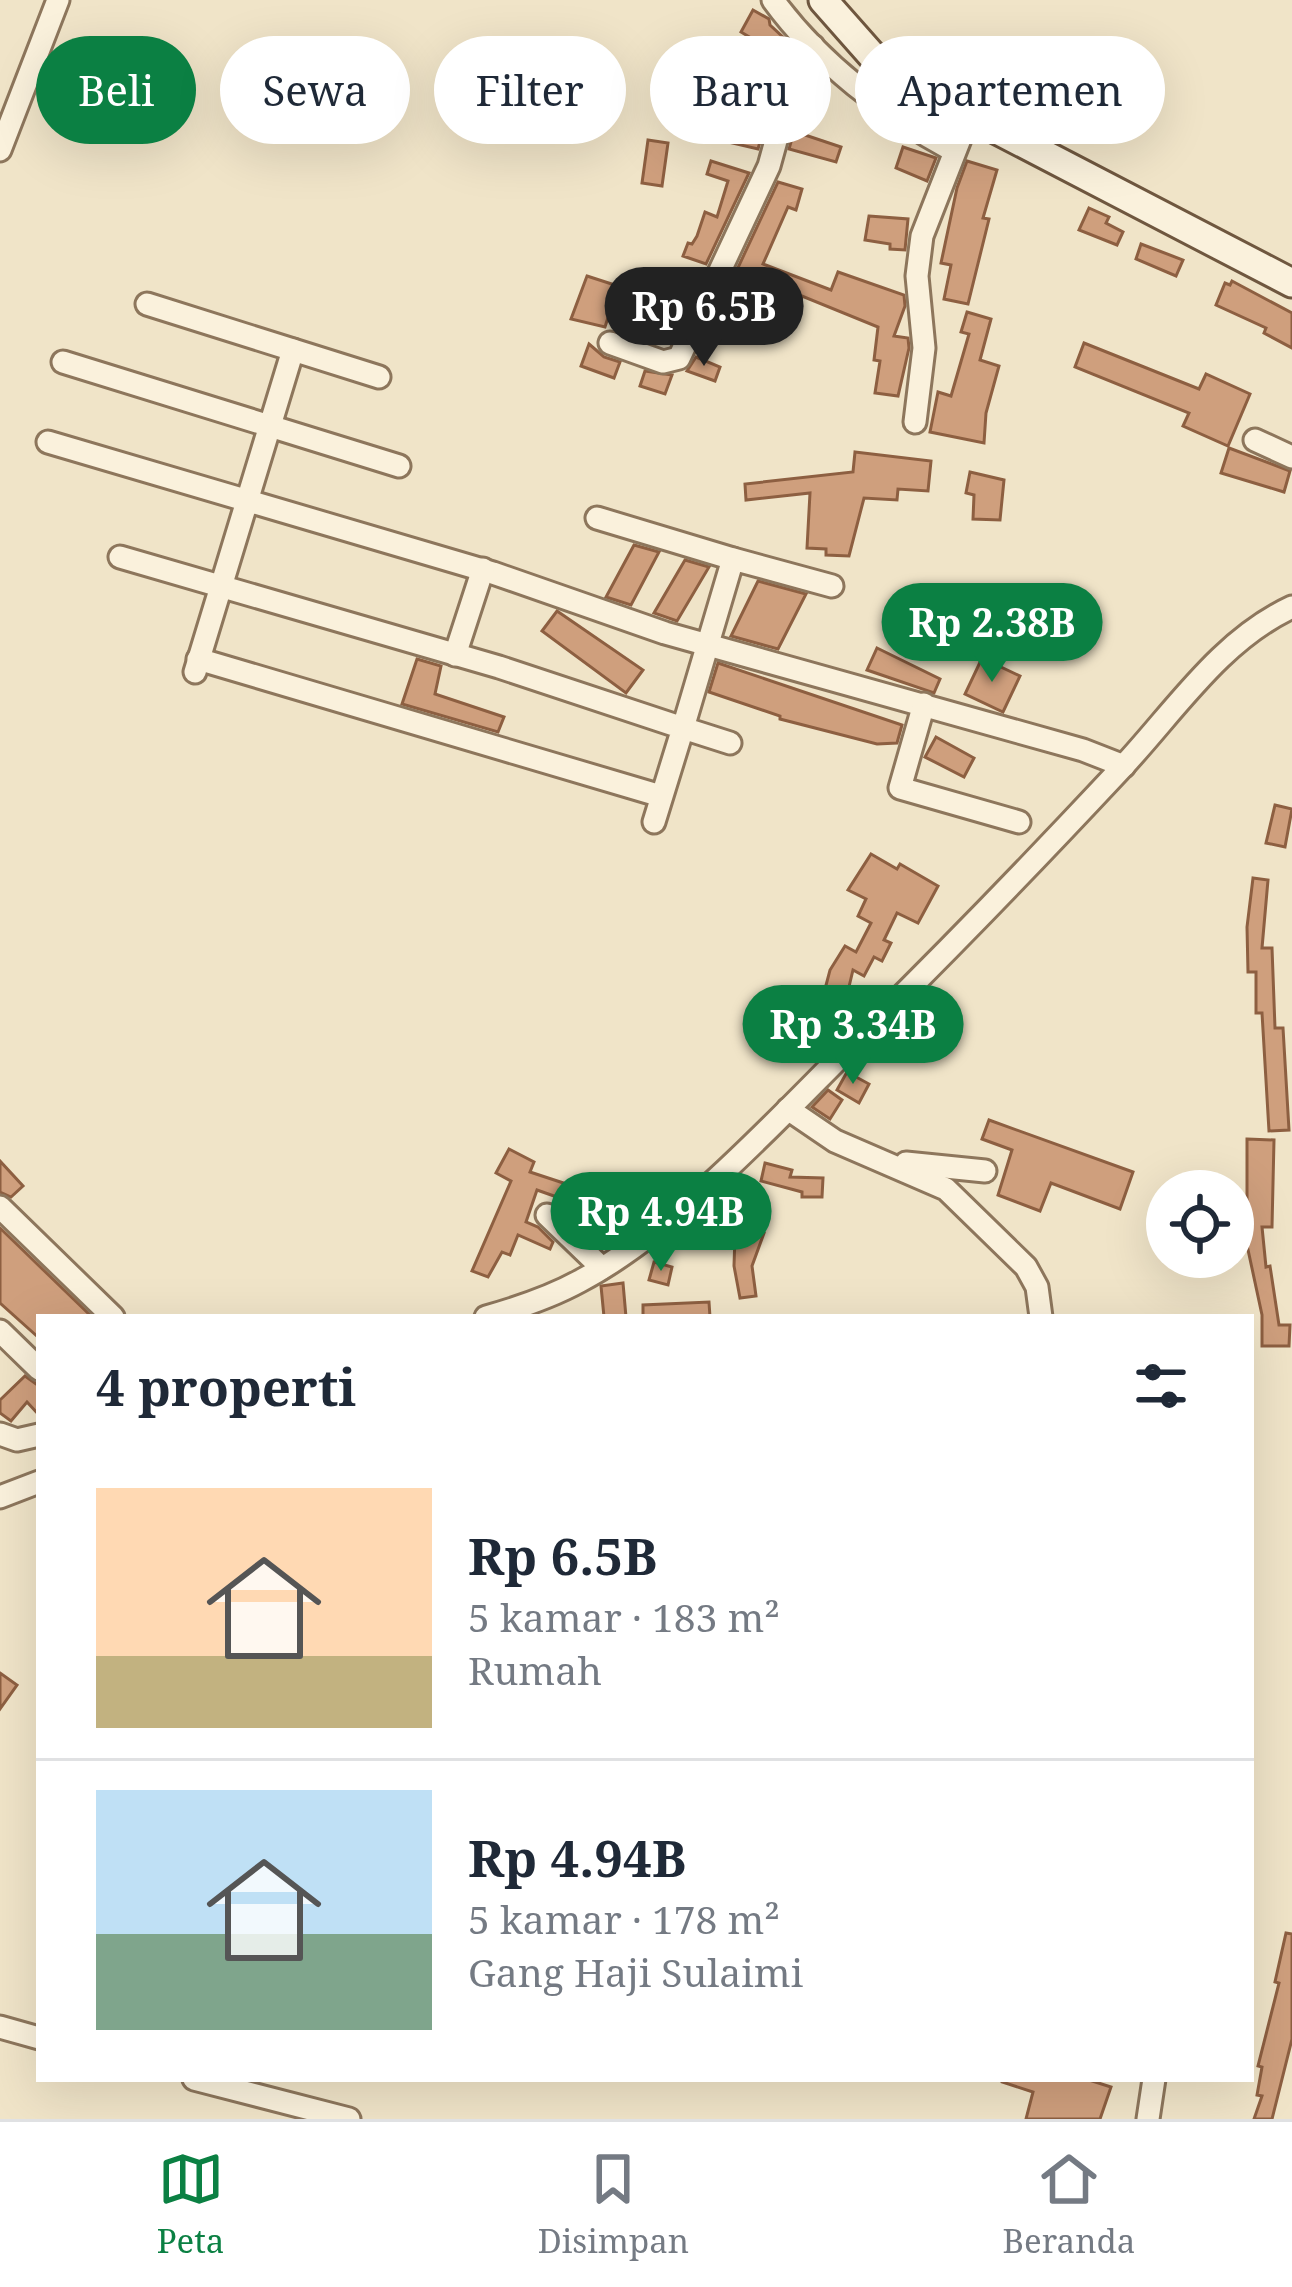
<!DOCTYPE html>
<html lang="id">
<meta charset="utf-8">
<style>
:root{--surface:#fff;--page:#f6f6f7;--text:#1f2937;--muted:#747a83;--line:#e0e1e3;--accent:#0b8043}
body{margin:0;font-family:"Noto Serif",serif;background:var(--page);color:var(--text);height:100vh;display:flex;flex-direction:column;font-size:45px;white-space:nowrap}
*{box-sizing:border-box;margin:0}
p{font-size:39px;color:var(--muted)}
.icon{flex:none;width:66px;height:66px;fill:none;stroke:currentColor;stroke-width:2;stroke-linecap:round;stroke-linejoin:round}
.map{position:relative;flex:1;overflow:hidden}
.side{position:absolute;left:36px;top:1314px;width:1218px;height:768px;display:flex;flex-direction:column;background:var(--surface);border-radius:0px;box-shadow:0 12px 48px #0002}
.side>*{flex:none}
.guide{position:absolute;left:36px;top:36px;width:1221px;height:108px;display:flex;gap:24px}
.fabs{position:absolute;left:1146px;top:1170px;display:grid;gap:24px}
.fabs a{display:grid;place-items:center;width:108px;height:108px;border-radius:50%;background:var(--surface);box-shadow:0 12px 48px #0002;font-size:60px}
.price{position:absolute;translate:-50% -102px;padding:0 27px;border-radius:42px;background:var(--accent);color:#fff;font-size:39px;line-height:78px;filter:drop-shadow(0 3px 6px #0008)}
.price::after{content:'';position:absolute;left:50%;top:72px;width:36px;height:27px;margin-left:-18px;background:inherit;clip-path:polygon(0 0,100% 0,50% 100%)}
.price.active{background:#222;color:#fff}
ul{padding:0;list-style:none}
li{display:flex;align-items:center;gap:36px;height:300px;padding:0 60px}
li+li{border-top:3px solid var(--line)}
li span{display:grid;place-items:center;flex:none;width:336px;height:240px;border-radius:0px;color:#555}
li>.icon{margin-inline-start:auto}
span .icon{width:144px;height:144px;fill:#fffc;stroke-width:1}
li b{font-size:51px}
h2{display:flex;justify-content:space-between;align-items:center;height:144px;padding:0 60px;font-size:51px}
.pill{padding:0 42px;border-radius:54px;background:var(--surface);box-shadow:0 12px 48px #0002;font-size:42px;line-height:108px}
.pill.active{background:var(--accent);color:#fff}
.tab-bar{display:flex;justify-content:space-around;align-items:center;height:168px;border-top:3px solid var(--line);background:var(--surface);font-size:33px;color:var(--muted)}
.tab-bar a{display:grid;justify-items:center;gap:6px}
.tab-bar .active{color:var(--accent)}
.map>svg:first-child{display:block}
</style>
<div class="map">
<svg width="1292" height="2119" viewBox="0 0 1292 2119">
<rect width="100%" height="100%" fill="#f0e4c8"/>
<g fill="#cf9f7d" stroke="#8d5f41" stroke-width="3">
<polygon points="753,10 769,19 770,25 785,39 782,46 794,50 776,86 758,149 732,143 738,123 749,126 750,87 746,86 761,44 741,32"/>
<polygon points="817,71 824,78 818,90 815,89 802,134 841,147 836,162 789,149 804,96"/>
<polygon points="648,140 668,143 662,186 642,183"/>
<polygon points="903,147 936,158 927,181 896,168"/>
<polygon points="711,161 749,173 706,264 683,256 688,243 692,244 697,236 705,212 717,217 728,181 707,174"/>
<polygon points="967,161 997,170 983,218 989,219 968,304 944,299 951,265 941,263 957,188"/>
<polygon points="778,182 802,189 796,210 788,207 763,264 831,290 838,272 904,295 905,306 894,336 908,338 909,348 898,396 875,393 880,361 874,360 878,327 802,296 797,315 784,311 788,293 735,274"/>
<polygon points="1089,208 1109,217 1106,223 1123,232 1117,245 1079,230"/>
<polygon points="869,216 908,219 905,250 890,249 890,244 865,240"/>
<polygon points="1141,244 1183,260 1176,276 1136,259"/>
<polygon points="587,276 618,286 605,327 571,319"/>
<polygon points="1232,281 1292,313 1292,348 1264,333 1266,328 1216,305 1225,283 1230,285"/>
<polygon points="673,285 692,288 693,293 670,343 655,339"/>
<polygon points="726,293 761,297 752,328 715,316"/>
<polygon points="967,312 991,319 980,360 999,366 986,413 984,443 930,432 938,392 951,396 969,334 961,332"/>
<polygon points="1084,343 1199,389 1206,374 1250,394 1228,446 1183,426 1189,413 1075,367"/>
<polygon points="589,344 604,357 620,362 614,378 581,366"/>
<polygon points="696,357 720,367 715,381 687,371"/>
<polygon points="645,371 672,375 665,394 640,386"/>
<polygon points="1229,448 1290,471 1284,492 1221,473"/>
<polygon points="855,452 931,461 928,491 898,489 897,500 864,498 849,556 826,555 826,549 807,548 810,493 746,500 745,484 853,472"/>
<polygon points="970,472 1004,480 1000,520 973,519 974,495 966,493"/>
<polygon points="634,545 659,552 631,605 606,597"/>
<polygon points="685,560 709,567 677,621 654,613"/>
<polygon points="758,581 806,594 778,649 731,636"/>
<polygon points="557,611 643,670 626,693 542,631"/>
<polygon points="877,648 940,679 934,693 867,670"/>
<polygon points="982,658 1020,676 1003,712 965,694"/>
<polygon points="417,659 441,666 435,694 504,717 498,732 402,704"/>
<polygon points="718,663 902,725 897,743 877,744 780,719 780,716 709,692"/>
<polygon points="936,737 974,758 964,777 925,757"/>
<polygon points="1275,805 1292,809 1285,847 1266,843"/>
<polygon points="871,854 897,869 900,864 938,886 918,923 897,913 884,940 891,943 882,961 874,957 864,976 853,970 847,995 825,989 830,970 845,946 856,952 871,923 858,916 866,899 848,890"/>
<polygon points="1253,878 1268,880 1262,948 1272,948 1275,1028 1283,1028 1289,1130 1269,1131 1262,1013 1256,1013 1256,972 1248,972 1247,927"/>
<polygon points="920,1006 943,1015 935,1038 912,1028"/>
<polygon points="847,1072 869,1084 859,1103 837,1090"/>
<polygon points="828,1090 842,1100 830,1119 812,1107"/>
<polygon points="989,1120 1133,1172 1120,1209 1051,1183 1040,1211 998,1195 1012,1150 982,1139"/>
<polygon points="1247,1139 1274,1140 1272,1227 1262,1227 1266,1267 1270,1266 1279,1325 1290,1325 1289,1346 1262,1346 1262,1315 1247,1245"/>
<polygon points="509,1149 534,1162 530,1172 615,1200 606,1219 594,1213 586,1232 567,1214 571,1202 537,1190 526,1222 538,1227 553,1242 550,1249 518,1235 510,1255 502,1252 488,1277 472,1271 511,1181 496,1173"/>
<polygon points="0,1161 23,1186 11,1197 0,1192"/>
<polygon points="765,1163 792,1170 790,1177 823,1178 822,1197 802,1197 802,1192 761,1181"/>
<polygon points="744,1207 764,1212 759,1231 764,1233 752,1266 756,1296 740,1298 734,1266 735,1236"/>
<polygon points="0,1228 92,1317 39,1317 39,1338 0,1303"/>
<polygon points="654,1262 672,1267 668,1285 649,1280"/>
<polygon points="623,1283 626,1317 604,1317 601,1286"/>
<polygon points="709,1302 710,1317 643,1317 643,1305"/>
<polygon points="25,1376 39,1386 39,1415 27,1402 11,1421 0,1413 0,1400"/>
<polygon points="0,1673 17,1685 0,1709"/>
<polygon points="1286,1933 1292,1934 1292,2039 1272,2119 1254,2119 1262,2096 1257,2095 1262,2067 1258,2066 1279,1983 1275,1982"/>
<polygon points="1002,2079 1086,2079 1111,2087 1100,2119 1026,2119 1033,2092 1002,2082"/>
</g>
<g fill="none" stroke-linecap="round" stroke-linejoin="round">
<g stroke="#8d765c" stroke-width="27">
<g id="street">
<path d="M773 0C819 63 886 114 954 151"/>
<polyline points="0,150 58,0"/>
<polyline points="147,304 379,377"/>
<polyline points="610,343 663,362 679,358 769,166 790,90 813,46"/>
<polyline points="63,362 399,466"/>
<polyline points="915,422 924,348 917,276 922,236 969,116"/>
<polyline points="1255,440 1292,457"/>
<polyline points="48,442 493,573 665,633 1083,750 1124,766"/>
<polyline points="597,518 733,559"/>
<polyline points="120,557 499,667 683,728 654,822"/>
<polyline points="455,655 483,569"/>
<polyline points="198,659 661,796"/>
<polyline points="195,672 293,350"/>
<polyline points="924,704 900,788 1019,822"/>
<polyline points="730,743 683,728 733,559 832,586"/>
<polyline points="788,1109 835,1141 946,1189 1026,1267 1037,1287 1041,1317"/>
<polyline points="906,1163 985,1171"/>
<polyline points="0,1207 113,1317"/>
<polyline points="547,1215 602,1268"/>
<path d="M486 1317C518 1308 551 1297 580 1281 673 1232 773 1124 848 1049 939 960 1028 868 1115 775 1171 717 1217 642 1292 607"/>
<polyline points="0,1331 39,1369"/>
<polyline points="0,1434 17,1440 39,1435"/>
<polyline points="0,1497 39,1482"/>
<polyline points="0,2027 39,2038"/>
<polyline points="194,2079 349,2119"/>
<polyline points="1148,2119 1154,2079"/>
</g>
</g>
<g stroke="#6f573f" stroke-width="33">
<polyline id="secondary" points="823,0 876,60 930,95 1292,283"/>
</g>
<use href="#street" stroke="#faf1dc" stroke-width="21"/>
<use href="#secondary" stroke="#faf1dc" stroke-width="27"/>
</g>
</svg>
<div class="fabs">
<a><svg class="icon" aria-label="locate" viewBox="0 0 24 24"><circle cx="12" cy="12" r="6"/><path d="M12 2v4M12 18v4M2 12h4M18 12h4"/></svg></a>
</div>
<b class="price active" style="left:704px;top:369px">Rp 6.5B</b>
<b class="price" style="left:992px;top:685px">Rp 2.38B</b>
<b class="price" style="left:853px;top:1087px">Rp 3.34B</b>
<b class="price" style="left:661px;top:1274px">Rp 4.94B</b>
<div class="guide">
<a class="pill active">Beli</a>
<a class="pill">Sewa</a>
<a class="pill">Filter</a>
<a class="pill">Baru</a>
<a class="pill">Apartemen</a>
</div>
<section class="side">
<h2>4 properti<svg class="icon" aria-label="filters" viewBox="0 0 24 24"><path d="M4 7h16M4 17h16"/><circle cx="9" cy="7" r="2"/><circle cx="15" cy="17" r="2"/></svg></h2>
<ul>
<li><span style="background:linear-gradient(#ffd9b3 70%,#c2b280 0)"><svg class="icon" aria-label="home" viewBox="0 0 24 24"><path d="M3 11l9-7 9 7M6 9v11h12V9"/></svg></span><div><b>Rp 6.5B</b><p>5 kamar · 183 m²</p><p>Rumah</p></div></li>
<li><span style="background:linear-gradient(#bfe0f5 60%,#7fa58c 0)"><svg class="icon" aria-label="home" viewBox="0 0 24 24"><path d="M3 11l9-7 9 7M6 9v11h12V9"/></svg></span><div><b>Rp 4.94B</b><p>5 kamar · 178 m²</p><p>Gang Haji Sulaimi</p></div></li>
</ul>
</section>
</div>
<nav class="tab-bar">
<a class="active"><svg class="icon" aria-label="map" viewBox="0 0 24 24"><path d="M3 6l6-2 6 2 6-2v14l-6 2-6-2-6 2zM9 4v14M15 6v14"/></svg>Peta</a>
<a><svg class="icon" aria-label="saved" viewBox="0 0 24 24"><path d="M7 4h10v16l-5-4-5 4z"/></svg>Disimpan</a>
<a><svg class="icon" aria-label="home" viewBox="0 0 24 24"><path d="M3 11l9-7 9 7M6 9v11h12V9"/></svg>Beranda</a>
</nav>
